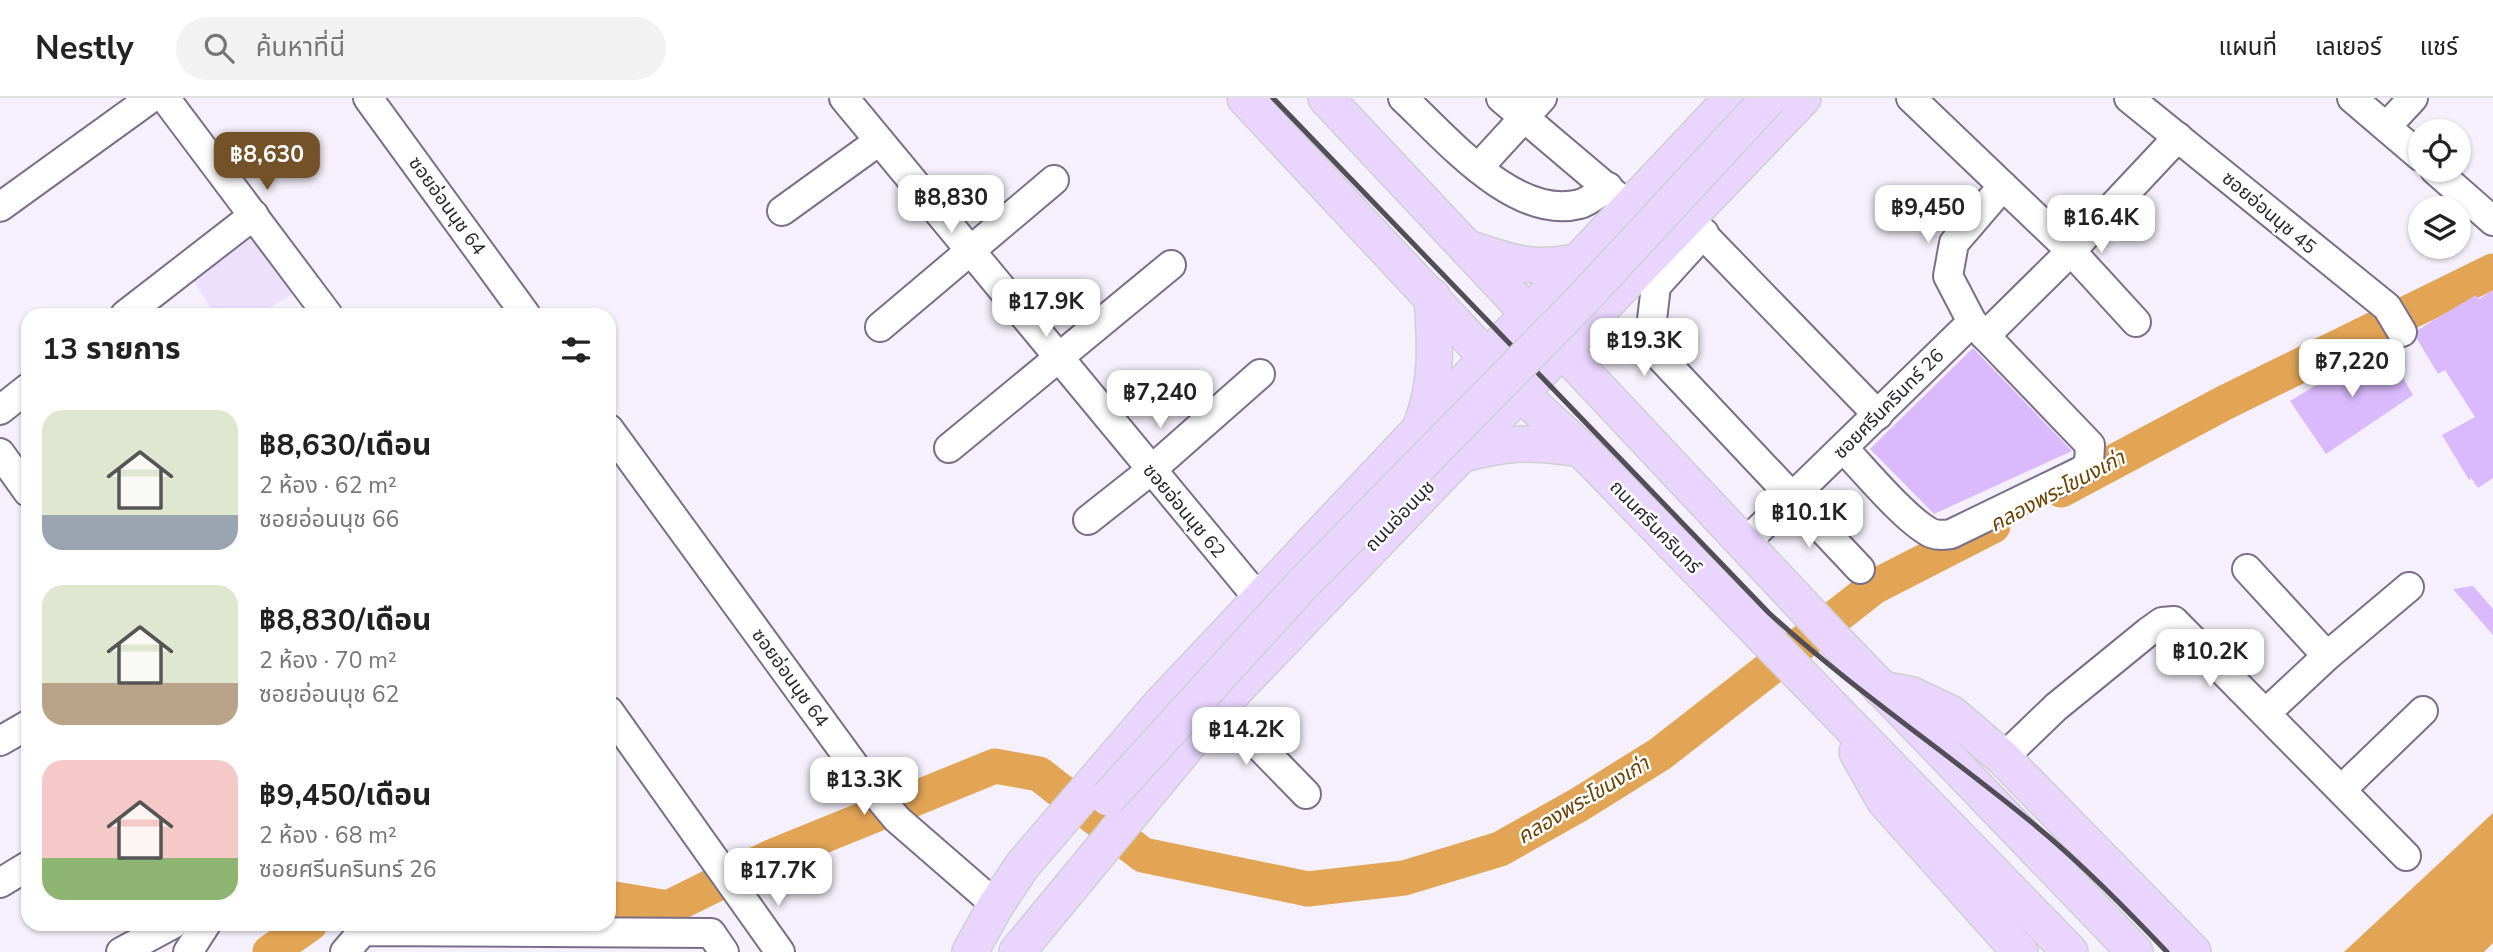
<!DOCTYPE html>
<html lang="th">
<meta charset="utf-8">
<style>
:root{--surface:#fff;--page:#f2f2f2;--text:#222;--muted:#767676;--line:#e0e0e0;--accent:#735229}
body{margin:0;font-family:"Nunito Sans","Noto Sans Thai",sans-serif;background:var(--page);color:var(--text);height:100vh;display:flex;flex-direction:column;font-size:26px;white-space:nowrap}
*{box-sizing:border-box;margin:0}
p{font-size:23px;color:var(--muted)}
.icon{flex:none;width:38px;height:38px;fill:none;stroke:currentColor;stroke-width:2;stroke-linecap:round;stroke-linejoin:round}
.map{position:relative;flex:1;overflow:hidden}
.panel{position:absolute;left:21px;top:210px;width:595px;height:623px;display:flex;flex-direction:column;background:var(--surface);border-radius:21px;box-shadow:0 2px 5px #0004}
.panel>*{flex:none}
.fabs{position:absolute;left:2408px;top:21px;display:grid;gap:14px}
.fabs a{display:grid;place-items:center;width:63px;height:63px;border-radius:50%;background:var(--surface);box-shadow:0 2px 5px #0004;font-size:35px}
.price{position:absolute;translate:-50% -60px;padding:0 16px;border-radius:14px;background:#fff;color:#222;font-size:23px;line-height:46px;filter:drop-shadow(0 2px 4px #0008)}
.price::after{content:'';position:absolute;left:50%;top:42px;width:21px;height:16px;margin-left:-10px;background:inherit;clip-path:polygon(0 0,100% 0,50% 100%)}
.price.on{background:var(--accent);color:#fff}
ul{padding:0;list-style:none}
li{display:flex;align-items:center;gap:21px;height:175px;padding:0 21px}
li span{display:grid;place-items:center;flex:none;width:196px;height:140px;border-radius:21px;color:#555}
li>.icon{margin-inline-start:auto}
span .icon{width:84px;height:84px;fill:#fffc;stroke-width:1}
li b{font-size:30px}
h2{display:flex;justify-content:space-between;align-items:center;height:84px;padding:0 21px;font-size:30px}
header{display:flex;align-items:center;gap:42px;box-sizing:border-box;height:98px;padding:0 35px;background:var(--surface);border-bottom:2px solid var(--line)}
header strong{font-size:33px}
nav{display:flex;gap:38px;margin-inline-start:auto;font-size:24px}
.search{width:490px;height:63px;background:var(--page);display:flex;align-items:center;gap:18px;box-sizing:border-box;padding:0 24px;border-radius:38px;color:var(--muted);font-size:26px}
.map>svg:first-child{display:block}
</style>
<header>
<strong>Nestly</strong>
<div class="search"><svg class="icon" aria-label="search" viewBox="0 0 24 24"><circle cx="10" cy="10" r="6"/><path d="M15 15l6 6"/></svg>ค้นหาที่นี่</div>
<nav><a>แผนที่</a><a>เลเยอร์</a><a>แชร์</a></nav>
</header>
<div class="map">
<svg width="2493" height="854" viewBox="0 0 2493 854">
<rect width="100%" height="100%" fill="#f5f0fb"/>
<polygon fill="#ede0fc" points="253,125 299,192 257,217 215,217 189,176"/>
<polygon fill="#e2a455" points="2493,715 2493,845 2484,854 2344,854"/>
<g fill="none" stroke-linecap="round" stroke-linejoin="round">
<g stroke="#e2a455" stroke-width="35">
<polyline points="2061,392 2224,305 2493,173"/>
<polyline points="609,800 668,810 771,759 995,668 1039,676 1143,757 1308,791 1404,780 1500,751 1580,706 1660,656 1874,489 1993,428"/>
<polyline points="270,854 310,826"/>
</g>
</g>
<g fill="#dabafc">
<polygon points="2493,192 2493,380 2478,390 2471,380 2469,382 2442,337 2475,319 2445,272 2438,276 2417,241 2418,232 2432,223 2476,197 2479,201"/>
<polygon points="2384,247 2413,297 2326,356 2290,303"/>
<polygon points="1973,250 2072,353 1934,416 1870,351"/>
<polygon points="2473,488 2493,511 2493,537 2453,491"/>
</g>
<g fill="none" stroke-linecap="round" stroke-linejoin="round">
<g stroke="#7b6f88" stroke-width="32">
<g id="minor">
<polyline points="165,0 328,217"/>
<polyline points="368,0 526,217"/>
<polyline points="844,0 1259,501"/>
<path d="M1403 0C1446 40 1515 123 1580 106 1590 103 1599 94 1608 89"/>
<polyline points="1501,0 1619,100"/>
<polyline points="1911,0 2071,153 2136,224"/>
<polyline points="2129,0 2387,209 2402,234"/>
<polyline points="2352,0 2420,58"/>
<polyline points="2387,28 2413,0"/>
<polyline points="1478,70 1542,0"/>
<polyline points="2435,72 2493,123"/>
<polyline points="0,109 151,0"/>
<polyline points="782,113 879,43"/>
<polyline points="1690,123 1878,317"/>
<polyline points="1704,135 1656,188 1649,247 1860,471"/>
<polyline points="125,217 254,117"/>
<polyline points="880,229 1054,82"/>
<polyline points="1985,238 2071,153 2178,39"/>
<polyline points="0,312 28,290"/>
<polyline points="609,331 867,685 897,721 996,807"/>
<polyline points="949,350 1171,167"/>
<path d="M1844 351C1866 374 1903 419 1929 434 1936 438 1943 437 1951 436L2081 373 2089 366 2090 347 1972 224 1948 178 1954 145 2003 88"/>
<polyline points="0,355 28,394"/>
<polyline points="1088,422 1150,373 1260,276"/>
<polyline points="1745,445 1972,224"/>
<polyline points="2247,471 2327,558"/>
<polyline points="1220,608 1306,696"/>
<polyline points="609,613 780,854"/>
<polyline points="2267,614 2327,558 2409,489"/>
<polyline points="0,643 28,627"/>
<polyline points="2003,660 2056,609 2148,534 2162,524 2174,523 2406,758"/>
<polyline points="2342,691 2423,613"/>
<polyline points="0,785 28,768"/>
<polyline points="121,854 173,826"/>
<polyline points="188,854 206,826"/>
<polyline points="345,854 363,833 711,835 724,854"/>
</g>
</g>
<g stroke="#d0cfd1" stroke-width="38">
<g id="major">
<polyline points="1245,0 1520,295 1581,351 2070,854"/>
<polyline points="1326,0 1833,540 2135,854"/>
<path d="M1471 151C1512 165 1538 174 1581 162"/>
<path d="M1422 325C1438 283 1435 243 1432 198"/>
<path d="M1459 357C1511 344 1528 343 1581 351"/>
<polyline points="1881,591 1912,597 1952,616 2003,660 2193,854"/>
<polyline points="1857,654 1884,702 2020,854"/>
<polyline points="970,854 996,807 1022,768 1159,608 1732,0"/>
<polyline points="1017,854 1220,608 1803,0"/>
</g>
</g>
<use href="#minor" stroke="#fff" stroke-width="28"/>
<use href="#major" stroke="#e9d5fe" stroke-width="35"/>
<path stroke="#524d57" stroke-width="5" d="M1273 0 1769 515C1853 592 1948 655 2036 728 2083 767 2125 810 2167 854"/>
<g stroke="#d0cfd1" stroke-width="38" stroke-linecap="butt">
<polyline id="major-bridge" points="1108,700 1300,489 1582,202 1769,0"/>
</g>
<use href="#major-bridge" stroke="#e9d5fe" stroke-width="35"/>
</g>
<g text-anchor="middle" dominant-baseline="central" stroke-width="5" stroke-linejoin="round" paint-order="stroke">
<g font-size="19" fill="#2b2630" stroke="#fff">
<text transform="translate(447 108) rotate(54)">ซอยอ่อนนุช 64</text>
<text transform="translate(2269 115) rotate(40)">ซอยอ่อนนุช 45</text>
<text transform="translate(1889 306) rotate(-45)">ซอยศรีนครินทร์ 26</text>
<text transform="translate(1184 413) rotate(50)">ซอยอ่อนนุช 62</text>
<text transform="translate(1400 418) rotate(-46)">ถนนอ่อนนุช</text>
<text transform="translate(1655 429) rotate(46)">ถนนศรีนครินทร์</text>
<text transform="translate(790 580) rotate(54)">ซอยอ่อนนุช 64</text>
</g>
<g font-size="21" font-style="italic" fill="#6b4200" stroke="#fff">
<text transform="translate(2057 393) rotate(-28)">คลองพระโขนงเก่า</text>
<text transform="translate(1583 702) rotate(-31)">คลองพระโขนงเก่า</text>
</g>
</g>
</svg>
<div class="fabs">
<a><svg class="icon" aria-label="locate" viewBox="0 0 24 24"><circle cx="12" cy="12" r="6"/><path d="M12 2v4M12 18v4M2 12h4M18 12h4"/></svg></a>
<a><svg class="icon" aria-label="layers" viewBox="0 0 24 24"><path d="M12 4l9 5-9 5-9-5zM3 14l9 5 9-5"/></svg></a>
</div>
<b class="price on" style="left:267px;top:94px">฿8,630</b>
<b class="price" style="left:951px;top:137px">฿8,830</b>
<b class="price" style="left:1928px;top:147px">฿9,450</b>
<b class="price" style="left:2101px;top:157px">฿16.4K</b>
<b class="price" style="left:1046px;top:241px">฿17.9K</b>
<b class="price" style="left:1644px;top:280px">฿19.3K</b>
<b class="price" style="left:2352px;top:301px">฿7,220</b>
<b class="price" style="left:1160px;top:332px">฿7,240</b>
<b class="price" style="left:1809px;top:452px">฿10.1K</b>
<b class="price" style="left:2210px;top:591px">฿10.2K</b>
<b class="price" style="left:1246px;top:669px">฿14.2K</b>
<b class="price" style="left:864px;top:719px">฿13.3K</b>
<b class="price" style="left:778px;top:810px">฿17.7K</b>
<section class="panel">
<h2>13 รายการ<svg class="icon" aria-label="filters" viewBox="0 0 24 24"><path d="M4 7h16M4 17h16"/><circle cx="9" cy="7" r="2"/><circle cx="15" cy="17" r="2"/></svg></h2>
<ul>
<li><span style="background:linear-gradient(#dfe7d0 75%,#9aa5b1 0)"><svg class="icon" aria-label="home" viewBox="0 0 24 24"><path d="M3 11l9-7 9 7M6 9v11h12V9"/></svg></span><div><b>฿8,630/เดือน</b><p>2 ห้อง · 62 m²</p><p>ซอยอ่อนนุช 66</p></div></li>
<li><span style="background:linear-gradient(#dfe7d0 70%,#b9a48a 0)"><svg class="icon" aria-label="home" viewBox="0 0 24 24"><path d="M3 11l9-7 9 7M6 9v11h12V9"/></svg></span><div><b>฿8,830/เดือน</b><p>2 ห้อง · 70 m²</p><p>ซอยอ่อนนุช 62</p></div></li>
<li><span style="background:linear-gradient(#f6c9c9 70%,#8fb573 0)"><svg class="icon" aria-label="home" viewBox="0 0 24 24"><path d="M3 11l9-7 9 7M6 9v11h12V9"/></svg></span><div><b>฿9,450/เดือน</b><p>2 ห้อง · 68 m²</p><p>ซอยศรีนครินทร์ 26</p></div></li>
</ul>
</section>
</div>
